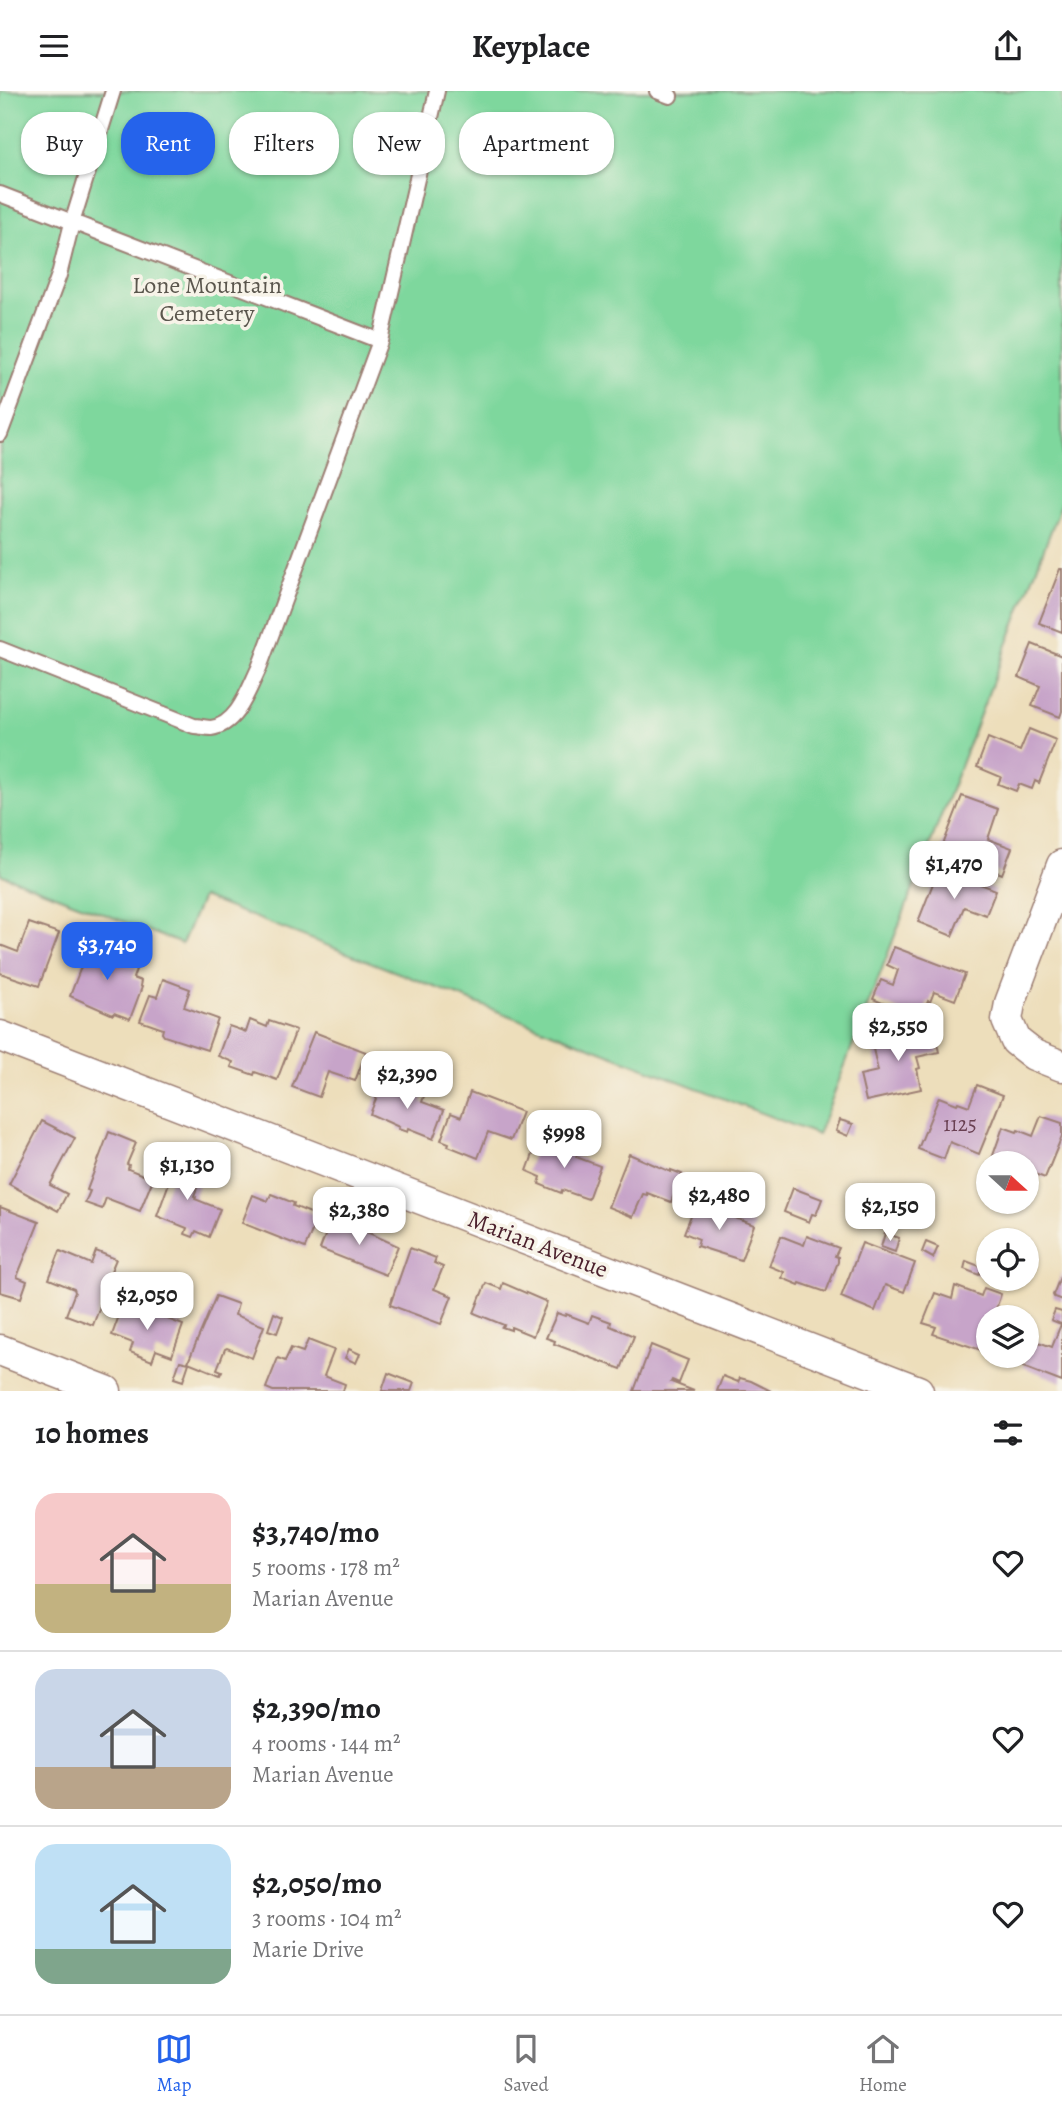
<!DOCTYPE html>
<meta charset="utf-8">
<style>
:root{--surface:#fff;--page:#f2f2f2;--text:#202124;--muted:#757577;--line:#e0e0e0;--accent:#2563eb}
body{margin:0;font-family:Alegreya,serif;background:var(--page);color:var(--text);height:100vh;display:flex;flex-direction:column;font-size:26px;white-space:nowrap}
*{box-sizing:border-box;margin:0}
p{font-size:23px;color:var(--muted)}
.icon{flex:none;width:38px;height:38px;fill:none;stroke:currentColor;stroke-width:2;stroke-linecap:round;stroke-linejoin:round}
.map{position:relative;height:1300px;overflow:hidden}
.panel{display:flex;flex-direction:column;background:var(--surface);flex:1}
.panel>*{flex:none}
.top-card{position:absolute;left:21px;top:21px;width:700px;height:63px;display:flex;gap:14px}
.needle{width:46px;rotate:111deg}
.fabs{position:absolute;left:976px;top:1060px;display:grid;gap:14px}
.fabs a{display:grid;place-items:center;width:63px;height:63px;border-radius:50%;background:var(--surface);box-shadow:0 2px 5px #0004;font-size:35px}
.price{position:absolute;translate:-50% -60px;padding:0 16px;border-radius:14px;background:#fff;color:#222;font-size:23px;line-height:46px;filter:drop-shadow(0 2px 4px #0008)}
.price::after{content:'';position:absolute;left:50%;top:42px;width:21px;height:16px;margin-left:-10px;background:inherit;clip-path:polygon(0 0,100% 0,50% 100%)}
.price.active{background:var(--accent);color:#fff}
ul{padding:0;list-style:none}
li{display:flex;align-items:center;gap:21px;height:175px;padding:0 35px}
li+li{border-top:2px solid var(--line)}
li span{display:grid;place-items:center;flex:none;width:196px;height:140px;border-radius:21px;color:#555}
li>.icon{margin-inline-start:auto}
span .icon{width:84px;height:84px;fill:#fffc;stroke-width:1}
li b{font-size:30px}
h2{display:flex;justify-content:space-between;align-items:center;height:84px;padding:0 35px;font-size:30px}
.tag{padding:0 24px;border-radius:28px;background:var(--surface);box-shadow:0 2px 5px #0004;font-size:24px;line-height:63px}
.tag.active{background:var(--accent);color:#fff}
header{display:flex;justify-content:space-between;align-items:center;height:91px;padding:0 35px;background:var(--surface);font-size:32px;font-weight:700}
.tab-bar{display:flex;justify-content:space-around;align-items:center;height:98px;border-top:2px solid var(--line);background:var(--surface);font-size:19px;color:var(--muted)}
.tab-bar a{display:grid;justify-items:center;gap:4px}
.tab-bar .active{color:var(--accent)}
.map>svg:first-child{display:block}
</style>
<header><svg class="icon" aria-label="menu" viewBox="0 0 24 24"><path d="M4 6h16M4 12h16M4 18h16"/></svg>Keyplace<svg class="icon" aria-label="share" viewBox="0 0 24 24"><path d="M12 15V3M7 8l5-5 5 5M5 13v7h14v-7"/></svg></header>
<div class="map">
<svg width="1062" height="1300" viewBox="0 0 1062 1300">
<rect width="100%" height="100%" fill="#f7f3e8"/>
<filter id="ink" filterUnits="userSpaceOnUse"><feTurbulence type="fractalNoise" baseFrequency=".0143" numOctaves="2"/><feDisplacementMap in="SourceGraphic" scale="14" xChannelSelector="R" yChannelSelector="G"/><feConvolveMatrix kernelMatrix="1 2 1 2 8 2 1 2 1" color-interpolation-filters="sRGB"/></filter>
<filter id="wash" filterUnits="userSpaceOnUse"><feTurbulence type="fractalNoise" baseFrequency=".00686" numOctaves="4" result="noise"/><feDisplacementMap in="SourceGraphic" scale="28" xChannelSelector="R" yChannelSelector="G"/><feGaussianBlur stdDeviation="1.57" result="paint"/><feColorMatrix in="noise" values="0 0 0 0 0 0 0 0 0 0 0 0 0 0 0 0 0 1.4 0 .05"/><feComposite in="paint" operator="in"/></filter>
<g filter="url(#wash)">
<rect width="100%" height="100%" fill="#eddebb"/>
<polygon fill="#7ed79d" stroke="#647b64" stroke-width="2" points="0,0 1062,0 1062,411 818,1044 202,806 182,853 0,783"/>
<g id="blocks">
<g fill="#c7a4c9">
<polygon points="1060,478 1062,478 1062,541 1039,532"/>
<polygon points="1032,553 1062,565 1062,620 1060,626 1032,615 1040,595 1019,586"/>
<polygon points="1029,638 1056,649 1039,692 1035,690 1032,698 1019,693 1016,700 998,693 1001,686 977,676 988,647 1020,660"/>
<polygon points="962,705 998,718 988,748 1012,757 1002,783 941,759"/>
<polygon points="939,777 996,799 986,824 964,816 952,845 918,831"/>
<polygon points="29,832 59,842 39,895 0,882 0,854 18,861"/>
<polygon points="92,847 115,855 105,882 109,883 114,868 137,876 133,887 141,890 140,895 142,896 130,928 114,922 113,924 70,905"/>
<polygon points="894,856 965,883 955,909 934,901 930,911 928,910 921,929 873,908 881,889 893,894 898,879 887,874"/>
<polygon points="163,888 190,898 184,916 218,928 207,959 164,945 162,942 163,938 140,930 150,904 157,906"/>
<polygon points="250,929 267,936 269,930 296,939 277,989 255,981 254,984 231,976 233,971 218,965 229,935 246,941"/>
<polygon points="933,935 939,961 917,966 920,977 917,978 921,998 866,1010 860,984 878,980 871,949"/>
<polygon points="314,941 366,961 355,990 328,981 319,1006 292,996"/>
<polygon points="977,994 1003,1004 979,1063 950,1051 944,1068 918,1058 939,1006 957,1013 958,1011 969,1015"/>
<polygon points="381,995 406,1005 409,996 425,1002 422,1011 444,1019 433,1048 408,1038 407,1041 398,1038 399,1036 370,1023"/>
<polygon points="470,1001 522,1021 511,1049 488,1041 478,1067 448,1055 449,1052 441,1049 451,1022 461,1026"/>
<polygon points="1041,1025 1062,1032 1062,1045 1045,1087 1027,1080 1027,1073 990,1073 1003,1036 1017,1041 1018,1039 1033,1045"/>
<polygon points="840,1029 853,1033 848,1045 836,1040"/>
<polygon points="42,1030 75,1047 50,1094 67,1103 58,1120 9,1093"/>
<polygon points="109,1041 136,1052 127,1073 129,1074 128,1078 153,1088 140,1120 106,1107 102,1118 85,1112 90,1100 87,1099"/>
<polygon points="562,1050 579,1057 576,1066 600,1075 588,1108 562,1099 561,1102 539,1093 541,1086 527,1080 537,1052 558,1060"/>
<polygon points="629,1063 671,1081 671,1079 682,1083 671,1111 647,1102 647,1104 643,1103 633,1126 608,1116"/>
<polygon points="177,1070 203,1080 194,1105 196,1106 195,1108 220,1118 209,1146 196,1140 193,1146 185,1143 187,1137 157,1125"/>
<polygon points="793,1097 822,1108 816,1124 812,1123 809,1131 784,1121"/>
<polygon points="271,1103 294,1112 293,1115 318,1125 305,1157 242,1132 253,1104 268,1110"/>
<polygon points="696,1112 754,1134 741,1169 697,1155 699,1148 684,1142"/>
<polygon points="0,1116 39,1131 17,1186 27,1190 21,1207 0,1201"/>
<polygon points="331,1129 357,1140 358,1137 398,1155 386,1184 320,1158"/>
<polygon points="885,1142 899,1147 895,1161 881,1156"/>
<polygon points="781,1145 804,1154 807,1145 839,1157 835,1165 838,1166 838,1171 826,1201 800,1192 799,1194 782,1187 784,1181 769,1175"/>
<polygon points="926,1151 938,1156 933,1167 922,1161"/>
<polygon points="862,1152 915,1172 904,1201 885,1194 875,1220 841,1206"/>
<polygon points="410,1157 436,1167 434,1172 443,1176 434,1198 452,1205 441,1233 390,1214"/>
<polygon points="60,1160 91,1173 96,1160 116,1168 111,1180 113,1181 93,1234 66,1224 75,1201 74,1198 49,1188"/>
<polygon points="966,1170 982,1176 979,1184 964,1178"/>
<polygon points="1062,1181 1062,1209 1054,1206 1053,1204"/>
<polygon points="486,1192 501,1198 503,1192 547,1211 533,1245 511,1236 511,1239 502,1236 504,1234 474,1222"/>
<polygon points="955,1195 981,1205 984,1197 1001,1203 993,1227 989,1227 989,1237 981,1259 933,1243 936,1236 923,1232 935,1202 952,1208"/>
<polygon points="216,1205 238,1213 235,1224 264,1235 252,1267 227,1257 225,1258 217,1278 222,1280 220,1284 188,1271"/>
<polygon points="124,1211 183,1234 172,1265 156,1259 152,1270 130,1261 133,1252 112,1244"/>
<polygon points="1055,1219 1062,1221 1062,1291 1023,1276 1033,1249 1052,1256 1061,1233 1051,1229"/>
<polygon points="274,1222 283,1226 277,1242 268,1239"/>
<polygon points="557,1222 565,1225 566,1223 589,1232 592,1224 611,1231 610,1235 634,1245 621,1278 554,1253 555,1250 546,1247"/>
<polygon points="308,1249 334,1259 324,1285 345,1293 343,1300 273,1300 266,1297 278,1267 285,1270 291,1257 303,1261"/>
<polygon points="651,1254 688,1269 679,1292 672,1289 671,1291 694,1300 634,1300"/>
<polygon points="349,1258 360,1263 356,1272 345,1267"/>
<polygon points="180,1270 189,1272 183,1290 174,1287"/>
<polygon points="388,1282 414,1292 411,1300 382,1300"/>
<polygon points="723,1285 738,1291 740,1287 751,1290 771,1300 717,1300"/>
</g>
</g>
</g>
<g filter="url(#ink)">
<use href="#blocks" fill-opacity="0" stroke="#9c7e73" stroke-width="2"/>
<g fill="none" stroke-linecap="round" stroke-linejoin="round">
<g stroke="#9c7e73" stroke-width="18">
<g id="lane">
<polyline points="657,0 670,5"/>
<polyline points="0,103 380,250 437,0"/>
<polyline points="0,343 59,184 72,132 113,0"/>
<path d="M0 558 194 635C200 635 206 637 211 637 238 634 249 597 259 577L380 250"/>
</g>
</g>
<g stroke="#9c7e73" stroke-width="33">
<g id="street">
<polyline points="1062,774 1010,912 1007,929 1016,950 1034,964 1062,975"/>
<polyline points="0,945 918,1300"/>
<polyline points="0,1259 106,1300"/>
</g>
</g>
<use href="#lane" stroke="#fff" stroke-width="14"/>
<use href="#street" stroke="#fff" stroke-width="30"/>
</g>
</g>
<g text-anchor="middle" dominant-baseline="central" stroke-width="7" stroke-linejoin="round" paint-order="stroke">
<g font-size="21" fill="#694052">
<text x="960" y="1033">1125</text>
</g>
<g font-size="24" fill="#5a564d" stroke="#f7f3e8">
<text x="207" y="194">Lone Mountain<tspan x="207" dy="28">Cemetery</tspan></text>
</g>
<g font-size="24" fill="#4a1f2b" stroke="#f7f3e8">
<text transform="translate(538 1153) rotate(21)">Marian Avenue</text>
</g>
</g>
</svg>
<div class="fabs">
<a><svg class="needle" viewBox="-14 -14 28 28"><path d="M0-13l5 13h-10z" fill="#e53935"/><path d="M0 13l5-13h-10z" fill="#757577"/></svg></a>
<a><svg class="icon" aria-label="locate" viewBox="0 0 24 24"><circle cx="12" cy="12" r="6"/><path d="M12 2v4M12 18v4M2 12h4M18 12h4"/></svg></a>
<a><svg class="icon" aria-label="layers" viewBox="0 0 24 24"><path d="M12 4l9 5-9 5-9-5zM3 14l9 5 9-5"/></svg></a>
</div>
<b class="price" style="left:954px;top:810px">$1,470</b>
<b class="price active" style="left:107px;top:891px">$3,740</b>
<b class="price" style="left:898px;top:972px">$2,550</b>
<b class="price" style="left:407px;top:1020px">$2,390</b>
<b class="price" style="left:564px;top:1079px">$998</b>
<b class="price" style="left:187px;top:1111px">$1,130</b>
<b class="price" style="left:719px;top:1141px">$2,480</b>
<b class="price" style="left:890px;top:1152px">$2,150</b>
<b class="price" style="left:359px;top:1156px">$2,380</b>
<b class="price" style="left:147px;top:1241px">$2,050</b>
<div class="top-card">
<a class="tag">Buy</a>
<a class="tag active">Rent</a>
<a class="tag">Filters</a>
<a class="tag">New</a>
<a class="tag">Apartment</a>
</div>
</div>
<section class="panel">
<h2>10 homes<svg class="icon" aria-label="filters" viewBox="0 0 24 24"><path d="M4 7h16M4 17h16"/><circle cx="9" cy="7" r="2"/><circle cx="15" cy="17" r="2"/></svg></h2>
<ul>
<li><span style="background:linear-gradient(#f6c9c9 65%,#c2b280 0)"><svg class="icon" aria-label="home" viewBox="0 0 24 24"><path d="M3 11l9-7 9 7M6 9v11h12V9"/></svg></span><div><b>$3,740/mo</b><p>5 rooms · 178 m²</p><p>Marian Avenue</p></div><svg class="icon" aria-label="heart" viewBox="0 0 24 24"><path d="M12 20l-8-8c-3-5 5-10 8-4 3-6 11-1 8 4z"/></svg></li>
<li><span style="background:linear-gradient(#c9d6e8 70%,#b9a48a 0)"><svg class="icon" aria-label="home" viewBox="0 0 24 24"><path d="M3 11l9-7 9 7M6 9v11h12V9"/></svg></span><div><b>$2,390/mo</b><p>4 rooms · 144 m²</p><p>Marian Avenue</p></div><svg class="icon" aria-label="heart" viewBox="0 0 24 24"><path d="M12 20l-8-8c-3-5 5-10 8-4 3-6 11-1 8 4z"/></svg></li>
<li><span style="background:linear-gradient(#bfe0f5 75%,#7fa58c 0)"><svg class="icon" aria-label="home" viewBox="0 0 24 24"><path d="M3 11l9-7 9 7M6 9v11h12V9"/></svg></span><div><b>$2,050/mo</b><p>3 rooms · 104 m²</p><p>Marie Drive</p></div><svg class="icon" aria-label="heart" viewBox="0 0 24 24"><path d="M12 20l-8-8c-3-5 5-10 8-4 3-6 11-1 8 4z"/></svg></li>
</ul>
</section>
<nav class="tab-bar">
<a class="active"><svg class="icon" aria-label="map" viewBox="0 0 24 24"><path d="M3 6l6-2 6 2 6-2v14l-6 2-6-2-6 2zM9 4v14M15 6v14"/></svg>Map</a>
<a><svg class="icon" aria-label="saved" viewBox="0 0 24 24"><path d="M7 4h10v16l-5-4-5 4z"/></svg>Saved</a>
<a><svg class="icon" aria-label="home" viewBox="0 0 24 24"><path d="M3 11l9-7 9 7M6 9v11h12V9"/></svg>Home</a>
</nav>
